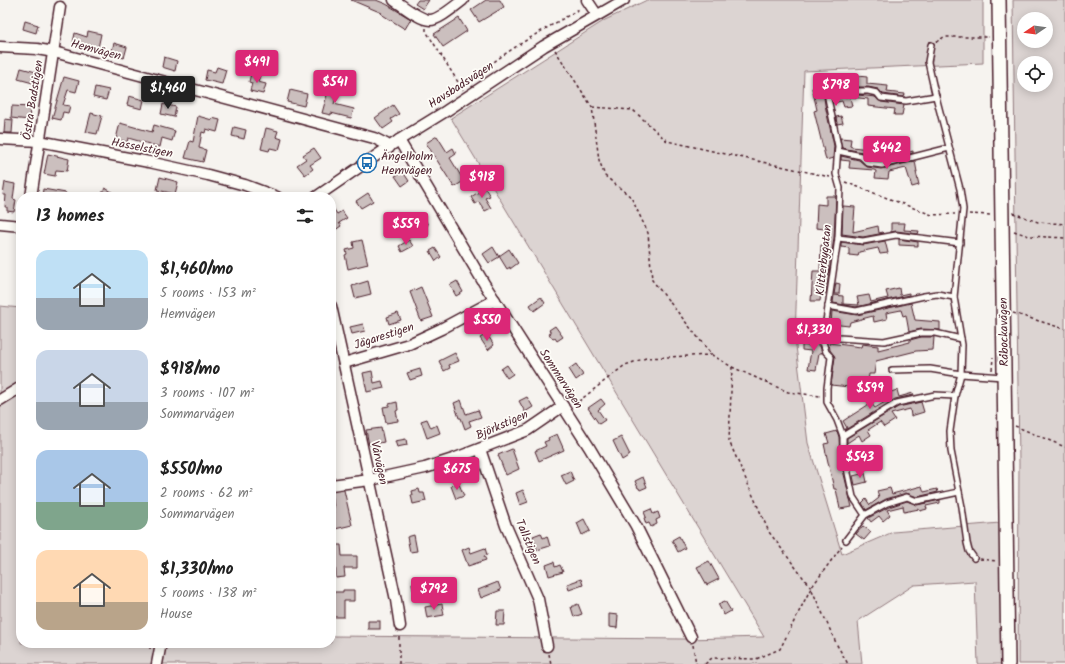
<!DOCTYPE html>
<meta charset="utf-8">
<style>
:root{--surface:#fff;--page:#f6f6f6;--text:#222;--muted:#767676;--accent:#db2777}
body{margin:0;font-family:Kalam,sans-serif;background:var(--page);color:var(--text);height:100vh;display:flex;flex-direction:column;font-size:15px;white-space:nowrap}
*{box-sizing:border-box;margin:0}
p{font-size:13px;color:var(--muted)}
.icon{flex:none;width:22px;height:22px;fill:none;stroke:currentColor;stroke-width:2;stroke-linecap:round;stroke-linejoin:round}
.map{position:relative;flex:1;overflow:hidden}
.panel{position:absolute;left:16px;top:192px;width:320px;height:456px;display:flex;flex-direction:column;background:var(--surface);border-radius:16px;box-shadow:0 2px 10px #0003}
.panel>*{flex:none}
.needle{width:26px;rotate:257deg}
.fabs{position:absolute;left:1017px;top:12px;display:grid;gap:8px}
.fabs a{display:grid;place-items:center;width:36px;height:36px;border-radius:50%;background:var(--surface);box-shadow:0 2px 10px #0003;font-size:20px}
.price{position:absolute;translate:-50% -34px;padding:0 9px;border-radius:4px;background:var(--accent);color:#fff;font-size:13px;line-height:26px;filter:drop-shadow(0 1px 2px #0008)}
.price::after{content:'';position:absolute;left:50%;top:24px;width:12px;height:9px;margin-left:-6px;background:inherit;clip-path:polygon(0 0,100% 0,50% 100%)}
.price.active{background:#222;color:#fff}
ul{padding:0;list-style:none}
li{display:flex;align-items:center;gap:12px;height:100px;padding:0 20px}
li span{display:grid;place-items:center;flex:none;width:112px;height:80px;border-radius:12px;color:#555}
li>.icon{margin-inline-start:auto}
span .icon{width:48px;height:48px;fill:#fffc;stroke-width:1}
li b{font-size:17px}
h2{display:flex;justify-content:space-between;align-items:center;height:48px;padding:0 20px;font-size:17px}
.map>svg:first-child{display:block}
</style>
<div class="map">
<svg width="1065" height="664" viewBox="0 0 1065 664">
<rect width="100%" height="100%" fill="#f6f3ef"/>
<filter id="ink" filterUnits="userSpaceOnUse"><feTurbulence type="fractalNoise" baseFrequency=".025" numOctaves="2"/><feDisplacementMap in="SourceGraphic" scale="8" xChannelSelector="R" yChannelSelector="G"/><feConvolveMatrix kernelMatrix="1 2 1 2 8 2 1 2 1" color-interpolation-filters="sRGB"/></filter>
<g filter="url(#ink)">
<g fill="#dcd4d2" stroke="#937a7e" fill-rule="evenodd">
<polygon points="647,0 983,0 983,63 804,71 795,338 808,443 842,554 893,532 1000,523 1001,664 978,664 975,581 914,585 858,621 862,664 0,664 0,306 21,308 21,643 331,643 331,636 687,639 764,637 451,118 605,20"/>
<path d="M1013 0H1065V664H1018L1019 463ZM1024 19H1046V41H1024ZM1024 63H1046V85H1024Z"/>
</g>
<g fill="#cbbfbe" stroke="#4a1f2b">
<polygon points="351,0 376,0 386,4 411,19 405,29 381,14 382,13"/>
<polygon points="418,0 429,0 423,9 415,4"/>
<polygon points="486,0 500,0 504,7 479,22 471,10"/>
<polygon points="459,18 467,31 443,47 434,34"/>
<polygon points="25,21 38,25 36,33 23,29"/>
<polygon points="88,31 101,34 98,48 73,43 75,33 87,37"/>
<polygon points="114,43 127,47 124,58 111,54"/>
<polygon points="164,57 177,61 175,71 162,67"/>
<polygon points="217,67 226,70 222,84 205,80 207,70 215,72"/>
<polygon points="21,68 36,72 33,83 18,79"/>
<polygon points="251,73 260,75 258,82 266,84 263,94 250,91 252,83 249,82"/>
<polygon points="858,76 867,77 867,84 888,86 887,92 905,94 904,97 883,94 878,89 868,87 857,87 828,92 824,97 825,105 834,146 833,158 826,160 814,111 817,110 812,88 815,88 816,80 834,82 841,80 843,86 857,82"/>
<polygon points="64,77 79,81 76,92 68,90 63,105 70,106 68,113 63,112 61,120 52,118"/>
<polygon points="330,84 339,87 334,104 354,109 351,118 331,113 331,115 322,113"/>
<polygon points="95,87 109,90 106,100 93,97"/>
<polygon points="290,90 307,94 304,106 287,102"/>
<polygon points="858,95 875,97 881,102 904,105 902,115 894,115 895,109 868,106 868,99 850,97 852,106 844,107 842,101 833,103 832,99"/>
<polygon points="129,96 144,100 142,109 127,105"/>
<polygon points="163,104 176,107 174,117 161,114"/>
<polygon points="393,105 399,114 391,119 393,122 383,129 375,118"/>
<polygon points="12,106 30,107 29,120 11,118"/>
<polygon points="91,113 102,116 97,134 86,132"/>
<polygon points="198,116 212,120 212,118 220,120 217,132 206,129 205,133 202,132 199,148 206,150 203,162 185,158 190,141 193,142"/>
<polygon points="841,116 843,123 837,124 836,117"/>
<polygon points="5,119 13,120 12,133 4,133"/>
<polygon points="120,123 152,132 154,125 175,131 172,141 162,138 160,147 128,138 127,142 116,139"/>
<polygon points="234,127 246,130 244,139 232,136"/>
<polygon points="266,128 278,131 276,137 282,139 279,150 270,148 269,151 261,149"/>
<polygon points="437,136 447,152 453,148 456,154 450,158 464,181 454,187 426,143"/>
<polygon points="840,138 851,139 850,146 852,147 877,150 877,153 900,147 902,154 913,151 913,153 882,161 870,159 862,152 842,148"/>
<polygon points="314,148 321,158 310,165 313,169 305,175 297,165 306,159 303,155"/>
<polygon points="48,154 69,159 67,171 56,170 55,176 44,174"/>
<polygon points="841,156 859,160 867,167 881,169 915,161 917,172 916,172 919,185 912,187 906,168 889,172 888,179 875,178 876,171 874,170 849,168 850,161 841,160"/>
<polygon points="403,172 409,181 402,186 395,176"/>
<polygon points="160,177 178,182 175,194 157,190"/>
<polygon points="5,182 15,184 13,199 16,200 14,212 7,211 7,207 5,207 6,195 3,195"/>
<polygon points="105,188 121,197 100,197"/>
<polygon points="485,188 490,196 485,198 491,208 485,211 479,202 475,204 471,197"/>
<polygon points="43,189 66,193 66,197 42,197"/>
<polygon points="368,193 373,201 361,208 356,201"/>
<polygon points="826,196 836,196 834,238 832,252 830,252 830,267 826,293 821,293 820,301 811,301 813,271 820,271 821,245 824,245 825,229 816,228 817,204 826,205"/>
<polygon points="331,205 337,214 342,211 347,218 339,223 341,226 331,233"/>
<polygon points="843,206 855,207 853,232 878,226 879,233 883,232 884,233 863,237 842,234"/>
<polygon points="422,214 428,225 419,231 412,220"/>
<polygon points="891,223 905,223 904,230 919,231 918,234 896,231 891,232"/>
<polygon points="899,239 918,242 918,246 899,245"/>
<polygon points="362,240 368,264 348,269 345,255 347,254 346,250 354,248 353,242"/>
<polygon points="409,240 413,246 402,252 399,246"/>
<polygon points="885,241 888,253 880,254 878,248 859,252 858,256 849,255 849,248 841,247 841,242 863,245"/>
<polygon points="493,247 499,257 489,263 483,254"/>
<polygon points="435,248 441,257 436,261 430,251"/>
<polygon points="509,249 518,263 510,269 510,267 507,269 499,256"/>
<polygon points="368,281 371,294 355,298 352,286"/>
<polygon points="457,281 463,292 456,296 450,285"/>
<polygon points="836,283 840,284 839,294 834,294"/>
<polygon points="421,287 433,317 421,321 410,292"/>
<polygon points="899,288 900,295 909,293 909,295 856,307 833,303 834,295 843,296 843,304 859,305 857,297 869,295 871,302 879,300 888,298 886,291"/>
<polygon points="541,297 545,303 534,311 530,305"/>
<polygon points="911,303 915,320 940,322 940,330 921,329 909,332 906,315 903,316 901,310 886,313 887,319 874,322 873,316 850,322 849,326 831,324 832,311 857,315"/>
<polygon points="398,313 401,320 389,324 387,317"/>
<polygon points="363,324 365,331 352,334 350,327"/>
<polygon points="555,326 563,337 557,341 555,338 553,339 549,334 551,333 549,330"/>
<polygon points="814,332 819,333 818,346 820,346 822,353 819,353 816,370 808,369 811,351 802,350 802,345 812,346"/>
<polygon points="487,334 494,345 488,350 480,338"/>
<polygon points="921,337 934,337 933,350 916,351 876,361 874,374 869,374 867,389 831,385 835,357 830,350 829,343 861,347 862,344 878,346 878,350 910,342 910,340"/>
<polygon points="455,353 459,361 449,365 450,368 444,371 439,361"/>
<polygon points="576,364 583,375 576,380 569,369"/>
<polygon points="507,365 513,374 507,378 501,369"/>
<polygon points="420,369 422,376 410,380 407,373"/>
<polygon points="372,371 374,383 382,381 384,388 367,392 363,373"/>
<polygon points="897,390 899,397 913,393 914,395 895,399 845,430 845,429 847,428 843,421 871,403 875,408 890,399 888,393"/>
<polygon points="527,397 533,407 525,412 519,401"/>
<polygon points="601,399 605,404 598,410 605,420 599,424 588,408"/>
<polygon points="461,400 466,414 478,410 481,417 469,421 471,426 465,429 461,418 459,418 454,403"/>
<polygon points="397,402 398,410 396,411 398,421 386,423 383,407 389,406 389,404"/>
<polygon points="921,402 924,412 911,416 910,409 891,414 895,420 884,427 880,422 868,430 871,435 862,441 859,435 847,443 847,438 898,407"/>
<polygon points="427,419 431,428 437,425 440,433 427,438 421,421"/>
<polygon points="381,428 384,442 369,445 366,430"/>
<polygon points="837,431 839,437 840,458 852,507 840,509 836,489 834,489 824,444 829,443 826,434"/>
<polygon points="557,434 564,450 539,461 535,451 546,446 544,442 549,440 548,438"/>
<polygon points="621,437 630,455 622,460 613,441"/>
<polygon points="406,439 407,445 397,447 395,441"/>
<polygon points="512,449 519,469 506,475 498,455"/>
<polygon points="570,471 574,481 566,485 561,475"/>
<polygon points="865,473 867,482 855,485 853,476"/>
<polygon points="643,477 647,487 640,490 639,488 638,488 635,481"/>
<polygon points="459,484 464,496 456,499 451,486"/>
<polygon points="922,486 924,492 937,489 938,492 917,497 906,493 886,499 866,510 862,503 866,499 870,505 879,498 877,491 890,488 892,494"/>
<polygon points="419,489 420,493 424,493 426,501 413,504 411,495 413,495 412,491"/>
<polygon points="344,490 352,525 335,529 332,515 334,514 333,509 334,508 332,492"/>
<polygon points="523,490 528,502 520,505 516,493"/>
<polygon points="940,500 940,503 926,506 927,509 920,511 919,509 904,512 903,506 887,510 890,515 883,521 879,516 871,522 868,518 889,507 907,501 917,505"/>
<polygon points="651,509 653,514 658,512 660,518 656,520 657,524 651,527 649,523 646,524 644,518 646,517 644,512"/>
<polygon points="584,519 590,531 582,535 577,523"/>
<polygon points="863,526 871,532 864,540 856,534"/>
<polygon points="541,533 543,538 547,536 550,546 537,550 533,536"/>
<polygon points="414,535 417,551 410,552 407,537"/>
<polygon points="679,536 685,548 678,552 672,540"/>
<polygon points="331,545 341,545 342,556 357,556 357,568 344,568 345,577 336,578 335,556 331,556"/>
<polygon points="469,547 471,553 485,548 487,555 484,556 486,560 468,566 462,550"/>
<polygon points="709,561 719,579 707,585 697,567"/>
<polygon points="554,562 555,567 560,565 563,572 549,576 546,565"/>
<polygon points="424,578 426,592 418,593 417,590 413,590 412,583 416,583 415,580"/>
<polygon points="581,579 583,585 569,590 567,584"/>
<polygon points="498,582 501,590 481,598 478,590"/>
<polygon points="343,590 354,590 354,601 344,601 344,617 332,617 332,592 343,592"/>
<polygon points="725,601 731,611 724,615 718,604"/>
<polygon points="442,604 444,615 427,618 425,607"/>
<polygon points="578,604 582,614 574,617 571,607"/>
<polygon points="497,611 505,611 504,625 496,625"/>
<polygon points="609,614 618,615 617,628 609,627"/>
<rect x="368" y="621" width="12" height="8"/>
</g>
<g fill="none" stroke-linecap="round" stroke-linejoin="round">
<g stroke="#4a1f2b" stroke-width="8">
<g id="service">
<polyline points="838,151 861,156 868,163 882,165 949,148"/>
<polyline points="838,238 863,241 896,235 960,243"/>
<polyline points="828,306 856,311 924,296 937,294 954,297"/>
<polyline points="824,337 884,341 921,333 935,333 961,339"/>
<polyline points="892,370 930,369 961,374 962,345 954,297 963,209 960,189 934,89 928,62 931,45"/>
<polyline points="843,436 897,403 935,395 955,396"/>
<polyline points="865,515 853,497 843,449 843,436 837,420 827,402 827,388 831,357 826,352 823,342 838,238 840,188 836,174 838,146 828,98 830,95 858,91 868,91 877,93 881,98 906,101 936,96"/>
<polyline points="846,540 865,515 887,503 907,497 917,501 959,492"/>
<polyline points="974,558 969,551 967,543 962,507 951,451 950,431 955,396 961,374 1003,377"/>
</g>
</g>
<g stroke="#4a1f2b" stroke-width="13">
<g id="minor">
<path d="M394 0C403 6 420 20 430 20 439 20 456 5 463 0"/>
<polyline points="587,0 597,15"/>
<polyline points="0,47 37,49 54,52 374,138 386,144 389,148"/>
<polyline points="0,139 39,141 149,162 208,175 245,185 277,197"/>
<polyline points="399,140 485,285 589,447 636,526 691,637"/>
<polyline points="31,197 60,7"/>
<polyline points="316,197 399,140 446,111 544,46 624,0"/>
<polyline points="0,224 21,226"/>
<polyline points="331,306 396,600 400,626"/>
<polyline points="344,363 409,344 441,329 495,300"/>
<polyline points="0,400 21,387"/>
<polyline points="480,449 506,526 538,599 547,646"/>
<polyline points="331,485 370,480 425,468 453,459 528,430 563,406"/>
<polyline points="157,664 161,643"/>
</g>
</g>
<g stroke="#4a1f2b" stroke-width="16">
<polyline id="tertiary" points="999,0 1008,664"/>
</g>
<g stroke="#4a1f2b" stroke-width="1.5" stroke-dasharray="3 3" stroke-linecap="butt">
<polyline points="426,28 426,31 463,90"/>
<polyline points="936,42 944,37 989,37"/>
<polyline points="555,50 592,107 599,160 605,176 631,197 648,233 652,280 712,355 732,367 729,441 769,532 811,588 837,645 848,664"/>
<path d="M467 85C496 55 544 30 581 8"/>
<polyline points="592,107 633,110 667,141 830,177"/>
<polyline points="845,182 932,215 955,214"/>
<polyline points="303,197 307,194"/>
<polyline points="1013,213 1038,222 1065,224"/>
<polyline points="969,214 991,215"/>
<polyline points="1014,231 1029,236 1065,238"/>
<polyline points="1013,313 1065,329"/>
<polyline points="732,367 788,392 820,396"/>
<polyline points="992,370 993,357"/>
<polyline points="574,405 625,365 646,358 711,355"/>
<polyline points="1015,426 1065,447"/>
<polyline points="980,559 996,561"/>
<polyline points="693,645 696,664"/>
<polyline points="150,649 150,643"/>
<polyline points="549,654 551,664"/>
<polyline points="399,664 399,636"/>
<polyline points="705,664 712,658 756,659 780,649 811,588 842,546"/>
</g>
<use href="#service" stroke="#fdfcf7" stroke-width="5"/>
<use href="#minor" stroke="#fdfcf7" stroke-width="10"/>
<use href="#tertiary" stroke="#fdfcf7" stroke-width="13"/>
</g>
</g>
<defs>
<g id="bus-ring" transform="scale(1)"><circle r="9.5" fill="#fdfcf7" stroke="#1f6fb2" stroke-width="1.5"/><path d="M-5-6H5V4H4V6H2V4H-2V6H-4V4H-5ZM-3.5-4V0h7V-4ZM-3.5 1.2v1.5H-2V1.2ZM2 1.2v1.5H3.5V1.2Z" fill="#1f6fb2"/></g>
</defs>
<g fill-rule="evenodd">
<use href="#bus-ring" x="367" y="163"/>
</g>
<g text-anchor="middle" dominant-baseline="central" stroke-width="3.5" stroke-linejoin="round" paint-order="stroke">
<g font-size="12" fill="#4a1f2b" stroke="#fdfcf7">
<text transform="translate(96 50) rotate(15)">Hemvägen</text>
<text transform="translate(461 85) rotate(-33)">Havsbadsvägen</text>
<text transform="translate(33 100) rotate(-81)">Östra Badstigen</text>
<text transform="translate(142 148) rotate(11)">Hasselstigen</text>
<text transform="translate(824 260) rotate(-84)">Klitterbygatan</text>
<text transform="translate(1004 332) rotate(-91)">Råbockavägen</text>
<text transform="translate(384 336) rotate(-18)">Jägarestigen</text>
<text transform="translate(561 379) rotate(57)">Sommarvägen</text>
<text transform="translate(502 425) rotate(-24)">Björkstigen</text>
<text transform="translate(379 463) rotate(78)">Vårvägen</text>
<text transform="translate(528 542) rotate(67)">Tallstigen</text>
</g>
<g font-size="12" fill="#4a1f2b" stroke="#fdfcf7" text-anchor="start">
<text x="381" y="156">Ängelholm<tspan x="381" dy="14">Hemvägen</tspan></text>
</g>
</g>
</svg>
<div class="fabs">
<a><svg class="needle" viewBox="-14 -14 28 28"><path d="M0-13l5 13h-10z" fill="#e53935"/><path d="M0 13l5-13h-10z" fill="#767676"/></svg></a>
<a><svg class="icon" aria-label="locate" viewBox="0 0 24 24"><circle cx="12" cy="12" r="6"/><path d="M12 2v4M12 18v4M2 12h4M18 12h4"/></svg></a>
</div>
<b class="price" style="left:257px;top:84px">$491</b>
<b class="price" style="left:335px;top:104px">$541</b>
<b class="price" style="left:836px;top:107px">$798</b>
<b class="price active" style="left:168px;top:110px">$1,460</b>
<b class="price" style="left:887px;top:170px">$442</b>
<b class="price" style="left:482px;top:199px">$918</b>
<b class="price" style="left:406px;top:246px">$559</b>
<b class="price" style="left:487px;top:342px">$550</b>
<b class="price" style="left:814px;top:352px">$1,330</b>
<b class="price" style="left:870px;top:410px">$599</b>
<b class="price" style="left:860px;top:479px">$543</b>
<b class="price" style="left:457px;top:491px">$675</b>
<b class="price" style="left:434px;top:611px">$792</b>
<section class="panel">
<h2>13 homes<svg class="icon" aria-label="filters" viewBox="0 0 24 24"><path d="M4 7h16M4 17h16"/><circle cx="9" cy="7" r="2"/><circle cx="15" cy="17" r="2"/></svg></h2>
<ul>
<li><span style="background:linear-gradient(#bfe0f5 60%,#9aa5b1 0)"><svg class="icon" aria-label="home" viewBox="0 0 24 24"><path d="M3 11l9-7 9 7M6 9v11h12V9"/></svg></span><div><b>$1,460/mo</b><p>5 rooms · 153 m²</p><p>Hemvägen</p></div></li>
<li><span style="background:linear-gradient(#c9d6e8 65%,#9aa5b1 0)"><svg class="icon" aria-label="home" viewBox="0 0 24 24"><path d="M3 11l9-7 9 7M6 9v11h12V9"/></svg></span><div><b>$918/mo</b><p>3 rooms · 107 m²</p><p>Sommarvägen</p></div></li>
<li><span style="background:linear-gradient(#a9c7e8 65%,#7fa58c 0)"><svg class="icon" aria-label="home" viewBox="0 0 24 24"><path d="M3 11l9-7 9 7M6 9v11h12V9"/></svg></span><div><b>$550/mo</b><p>2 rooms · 62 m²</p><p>Sommarvägen</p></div></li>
<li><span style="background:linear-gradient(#ffd9b3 65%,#b9a48a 0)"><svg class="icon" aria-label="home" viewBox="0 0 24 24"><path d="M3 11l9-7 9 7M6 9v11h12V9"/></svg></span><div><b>$1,330/mo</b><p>5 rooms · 138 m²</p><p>House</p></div></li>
</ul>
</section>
</div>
